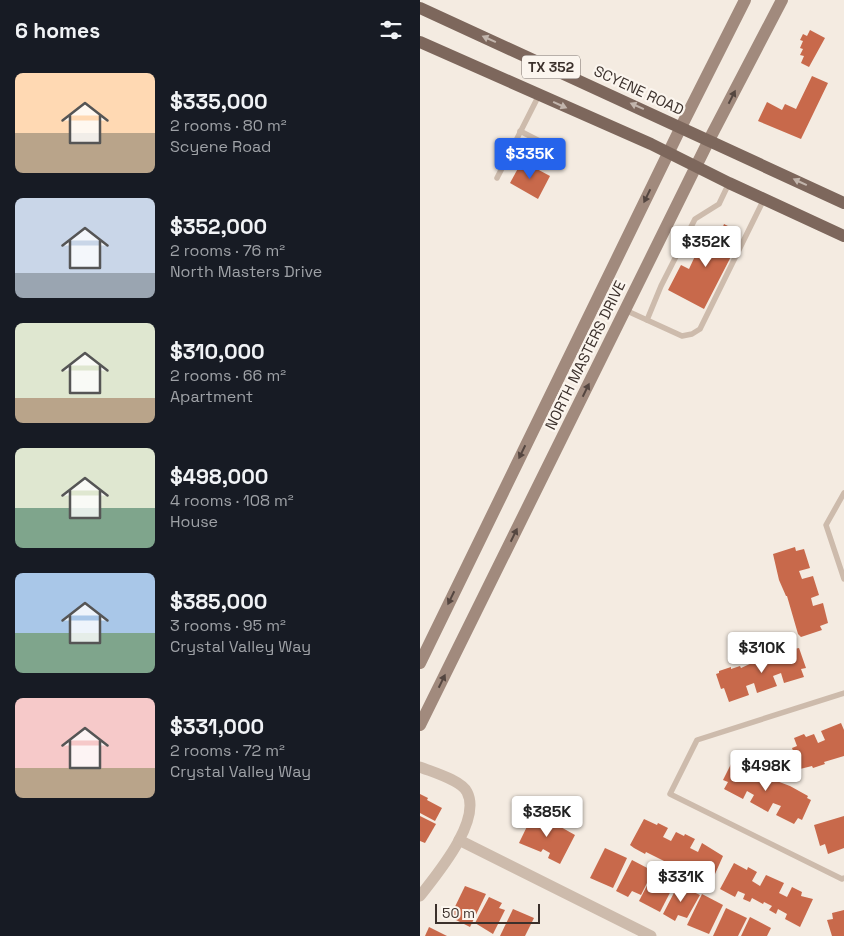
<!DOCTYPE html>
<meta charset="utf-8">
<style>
:root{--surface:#171b24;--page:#242831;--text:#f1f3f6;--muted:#9ea1a6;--accent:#2563eb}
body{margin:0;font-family:"Space Grotesk",sans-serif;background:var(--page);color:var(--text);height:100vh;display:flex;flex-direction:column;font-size:19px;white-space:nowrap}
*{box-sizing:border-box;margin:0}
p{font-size:16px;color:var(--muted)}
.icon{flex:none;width:28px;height:28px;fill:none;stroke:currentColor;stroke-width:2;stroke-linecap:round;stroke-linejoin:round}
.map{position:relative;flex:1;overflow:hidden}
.panel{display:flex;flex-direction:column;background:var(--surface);width:420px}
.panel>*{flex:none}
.scale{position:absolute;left:15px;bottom:12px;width:105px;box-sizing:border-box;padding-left:5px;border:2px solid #3b302b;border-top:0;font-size:14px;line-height:18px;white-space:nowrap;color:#3b302b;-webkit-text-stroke:4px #fbf5ee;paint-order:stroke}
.price{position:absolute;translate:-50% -42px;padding:0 11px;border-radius:5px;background:#fff;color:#222;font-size:16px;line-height:32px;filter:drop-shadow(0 1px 2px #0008)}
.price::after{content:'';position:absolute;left:50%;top:30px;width:15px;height:11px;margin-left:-8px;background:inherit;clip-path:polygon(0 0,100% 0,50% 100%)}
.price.selected{background:var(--accent);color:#fff}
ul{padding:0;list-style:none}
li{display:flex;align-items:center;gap:15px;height:125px;padding:0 15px}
li span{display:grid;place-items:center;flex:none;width:140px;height:100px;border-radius:8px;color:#555}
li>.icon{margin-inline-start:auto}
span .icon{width:60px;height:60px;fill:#fffc;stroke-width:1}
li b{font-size:21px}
h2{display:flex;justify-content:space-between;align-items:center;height:60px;padding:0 15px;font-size:21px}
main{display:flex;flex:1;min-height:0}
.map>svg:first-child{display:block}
</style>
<main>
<section class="panel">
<h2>6 homes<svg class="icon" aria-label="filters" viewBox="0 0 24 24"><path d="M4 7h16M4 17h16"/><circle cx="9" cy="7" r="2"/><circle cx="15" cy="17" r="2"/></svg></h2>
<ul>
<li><span style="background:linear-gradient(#ffd9b3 60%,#b9a48a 0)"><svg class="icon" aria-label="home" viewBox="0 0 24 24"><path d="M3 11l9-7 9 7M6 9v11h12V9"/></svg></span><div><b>$335,000</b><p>2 rooms · 80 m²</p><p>Scyene Road</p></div></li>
<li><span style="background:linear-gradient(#c9d6e8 75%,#9aa5b1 0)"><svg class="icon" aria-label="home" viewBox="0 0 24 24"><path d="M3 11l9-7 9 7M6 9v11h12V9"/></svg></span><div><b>$352,000</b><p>2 rooms · 76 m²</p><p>North Masters Drive</p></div></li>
<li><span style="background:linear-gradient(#dfe7d0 75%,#b9a48a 0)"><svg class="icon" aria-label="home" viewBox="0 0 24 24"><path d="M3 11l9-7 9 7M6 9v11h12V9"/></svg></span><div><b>$310,000</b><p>2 rooms · 66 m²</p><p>Apartment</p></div></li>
<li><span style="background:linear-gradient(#dfe7d0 60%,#7fa58c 0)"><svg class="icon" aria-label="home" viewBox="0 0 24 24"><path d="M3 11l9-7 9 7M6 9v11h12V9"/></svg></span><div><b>$498,000</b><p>4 rooms · 108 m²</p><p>House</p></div></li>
<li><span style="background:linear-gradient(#a9c7e8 60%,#7fa58c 0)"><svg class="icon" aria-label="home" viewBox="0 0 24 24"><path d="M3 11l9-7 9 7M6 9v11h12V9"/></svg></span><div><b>$385,000</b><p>3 rooms · 95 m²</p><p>Crystal Valley Way</p></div></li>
<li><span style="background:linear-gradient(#f6c9c9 70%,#b9a48a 0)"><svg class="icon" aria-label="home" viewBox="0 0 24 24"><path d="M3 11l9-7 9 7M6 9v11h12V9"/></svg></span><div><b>$331,000</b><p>2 rooms · 72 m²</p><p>Crystal Valley Way</p></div></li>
</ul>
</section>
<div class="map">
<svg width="424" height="936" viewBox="0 0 424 936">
<rect width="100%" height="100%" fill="#f4ebe1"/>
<g fill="#c8694b">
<polygon points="390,30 405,38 389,67 381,63 384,56 380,55 383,49 380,48 383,41 380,40 383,34 387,36"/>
<polygon points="392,76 408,83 381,139 338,121 347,102 362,110 365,104 376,109"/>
<polygon points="102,161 130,176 118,199 90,183"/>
<polygon points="304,224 314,229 311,235 320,239 284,309 248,290 261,265 269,269 276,254 279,255 294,226 302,229"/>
<polygon points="375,547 376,551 384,549 390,568 379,571 382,579 393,576 399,595 391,598 393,606 403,603 408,623 400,626 402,630 381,637 378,634 367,596 366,596 359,580 353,554"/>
<polygon points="374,648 374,649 379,648 386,668 381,669 384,677 364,683 361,673 353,676 357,686 337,693 334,683 326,686 329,695 309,702 304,688 301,689 296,674 299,673 299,671 311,667 311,669 320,666 321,668 354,653"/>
<polygon points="421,723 424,730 424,756 404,762 405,764 393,768 392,766 380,769 372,748 377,746 374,738 384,734 386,737 394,734 398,743 405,740 401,731"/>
<polygon points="318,759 330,765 329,767 336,771 335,773 370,786 388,796 387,798 391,800 382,820 378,818 374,824 356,815 361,806 353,803 348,812 330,802 334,795 327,791 323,799 304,789 308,782 303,780 313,760 317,762"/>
<polygon points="0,794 8,798 7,800 22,808 15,821 0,813"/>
<polygon points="114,812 155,835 140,864 128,858 130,853 123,849 121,852 99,843"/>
<polygon points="0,816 16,824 5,843 0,841"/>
<polygon points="424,816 424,848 408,854 405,844 400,846 394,825"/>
<polygon points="224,819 237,825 238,823 248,828 243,837 251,841 256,832 264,836 265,834 275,839 270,848 278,852 282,843 303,856 291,883 287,881 286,882 264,871 264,869 253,863 252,865 226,852 225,854 214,848 210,845"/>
<polygon points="185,848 207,858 193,888 170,878"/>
<polygon points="212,860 233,871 221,895 212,891 208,897 196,891"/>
<polygon points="314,863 327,870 328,867 337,872 332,881 340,886 346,875 364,883 359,893 367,897 372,887 382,892 381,896 393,899 380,927 365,919 367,914 358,909 356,914 349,910 352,906 344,902 343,904 332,898 330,902 323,899 325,894 318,891 315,897 300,889"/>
<polygon points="235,870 256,881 240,912 219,901"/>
<polygon points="258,885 280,895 267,918 258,915 255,921 243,914"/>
<polygon points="45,886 66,894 50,927 30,917"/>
<polygon points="282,894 303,905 289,934 267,925"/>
<polygon points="69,897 82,903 79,908 85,910 73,934 55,923"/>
<polygon points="306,908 327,918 318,936 293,936"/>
<polygon points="93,909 114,918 105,936 80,936"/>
<polygon points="424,910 424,936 412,936 407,920 413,919 412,913"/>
<polygon points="330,917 351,928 347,936 321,936"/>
<polygon points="9,927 27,936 5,936"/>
</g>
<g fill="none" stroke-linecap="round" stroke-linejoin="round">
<g stroke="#cdbbac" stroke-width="5.5">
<polyline points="100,131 137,150"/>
<polyline points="77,178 119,95"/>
<polyline points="205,310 262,336 272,334 280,329 344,199"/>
<polyline points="227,320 241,286 275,219 299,204 309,183"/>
<polyline points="424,493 406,525 424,579"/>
<polyline points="424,693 277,740 250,794 422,879 424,878"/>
</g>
<g stroke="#cdbbac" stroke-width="11">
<path d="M0 767C12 772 41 780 47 792 62 821 17 874 0 896"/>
<polyline points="39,840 231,936"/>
</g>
<g stroke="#a18a7d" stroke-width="12">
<polyline points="0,663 261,127 325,0"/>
<polyline points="0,725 289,140 362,0"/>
</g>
<g stroke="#7d675c" stroke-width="12">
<polyline points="0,8 424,203"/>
<polyline points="0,42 231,144 309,183 424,236"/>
</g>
</g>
<defs><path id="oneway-solid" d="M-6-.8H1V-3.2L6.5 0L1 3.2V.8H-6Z" transform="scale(1.25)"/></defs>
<g fill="#c2b5ac">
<use href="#oneway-solid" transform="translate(69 39) rotate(-156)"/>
<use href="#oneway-solid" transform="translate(140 105) rotate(24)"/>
<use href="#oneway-solid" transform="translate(217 106) rotate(-156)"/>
<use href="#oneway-solid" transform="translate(380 182) rotate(-155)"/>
</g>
<g fill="#544640">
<use href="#oneway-solid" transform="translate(312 97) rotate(-63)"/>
<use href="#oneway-solid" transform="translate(227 196) rotate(116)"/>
<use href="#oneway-solid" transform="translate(166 390) rotate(-64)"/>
<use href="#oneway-solid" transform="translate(102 452) rotate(116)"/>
<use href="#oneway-solid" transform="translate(94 535) rotate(-64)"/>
<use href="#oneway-solid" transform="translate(31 598) rotate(116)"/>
<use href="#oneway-solid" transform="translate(22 681) rotate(-64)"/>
</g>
<g text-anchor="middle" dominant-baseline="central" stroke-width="4.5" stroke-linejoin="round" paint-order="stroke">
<rect fill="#fbf5ee" stroke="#756b66" stroke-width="1" x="102" y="55.5" width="58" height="23" rx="4"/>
<g font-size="14" font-weight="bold" fill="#3b302b">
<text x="131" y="67">TX 352</text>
</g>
<g font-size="15" fill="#3b302b" stroke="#fbf5ee">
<text transform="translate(219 90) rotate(25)">SCYENE ROAD</text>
<text transform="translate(165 355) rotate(-64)">NORTH MASTERS DRIVE</text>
</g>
</g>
</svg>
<div class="scale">50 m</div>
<b class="price selected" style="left:110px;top:180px">$335K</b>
<b class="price" style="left:286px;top:268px">$352K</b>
<b class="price" style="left:342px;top:674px">$310K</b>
<b class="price" style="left:346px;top:792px">$498K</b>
<b class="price" style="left:127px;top:838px">$385K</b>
<b class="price" style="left:261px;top:903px">$331K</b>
</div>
</main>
